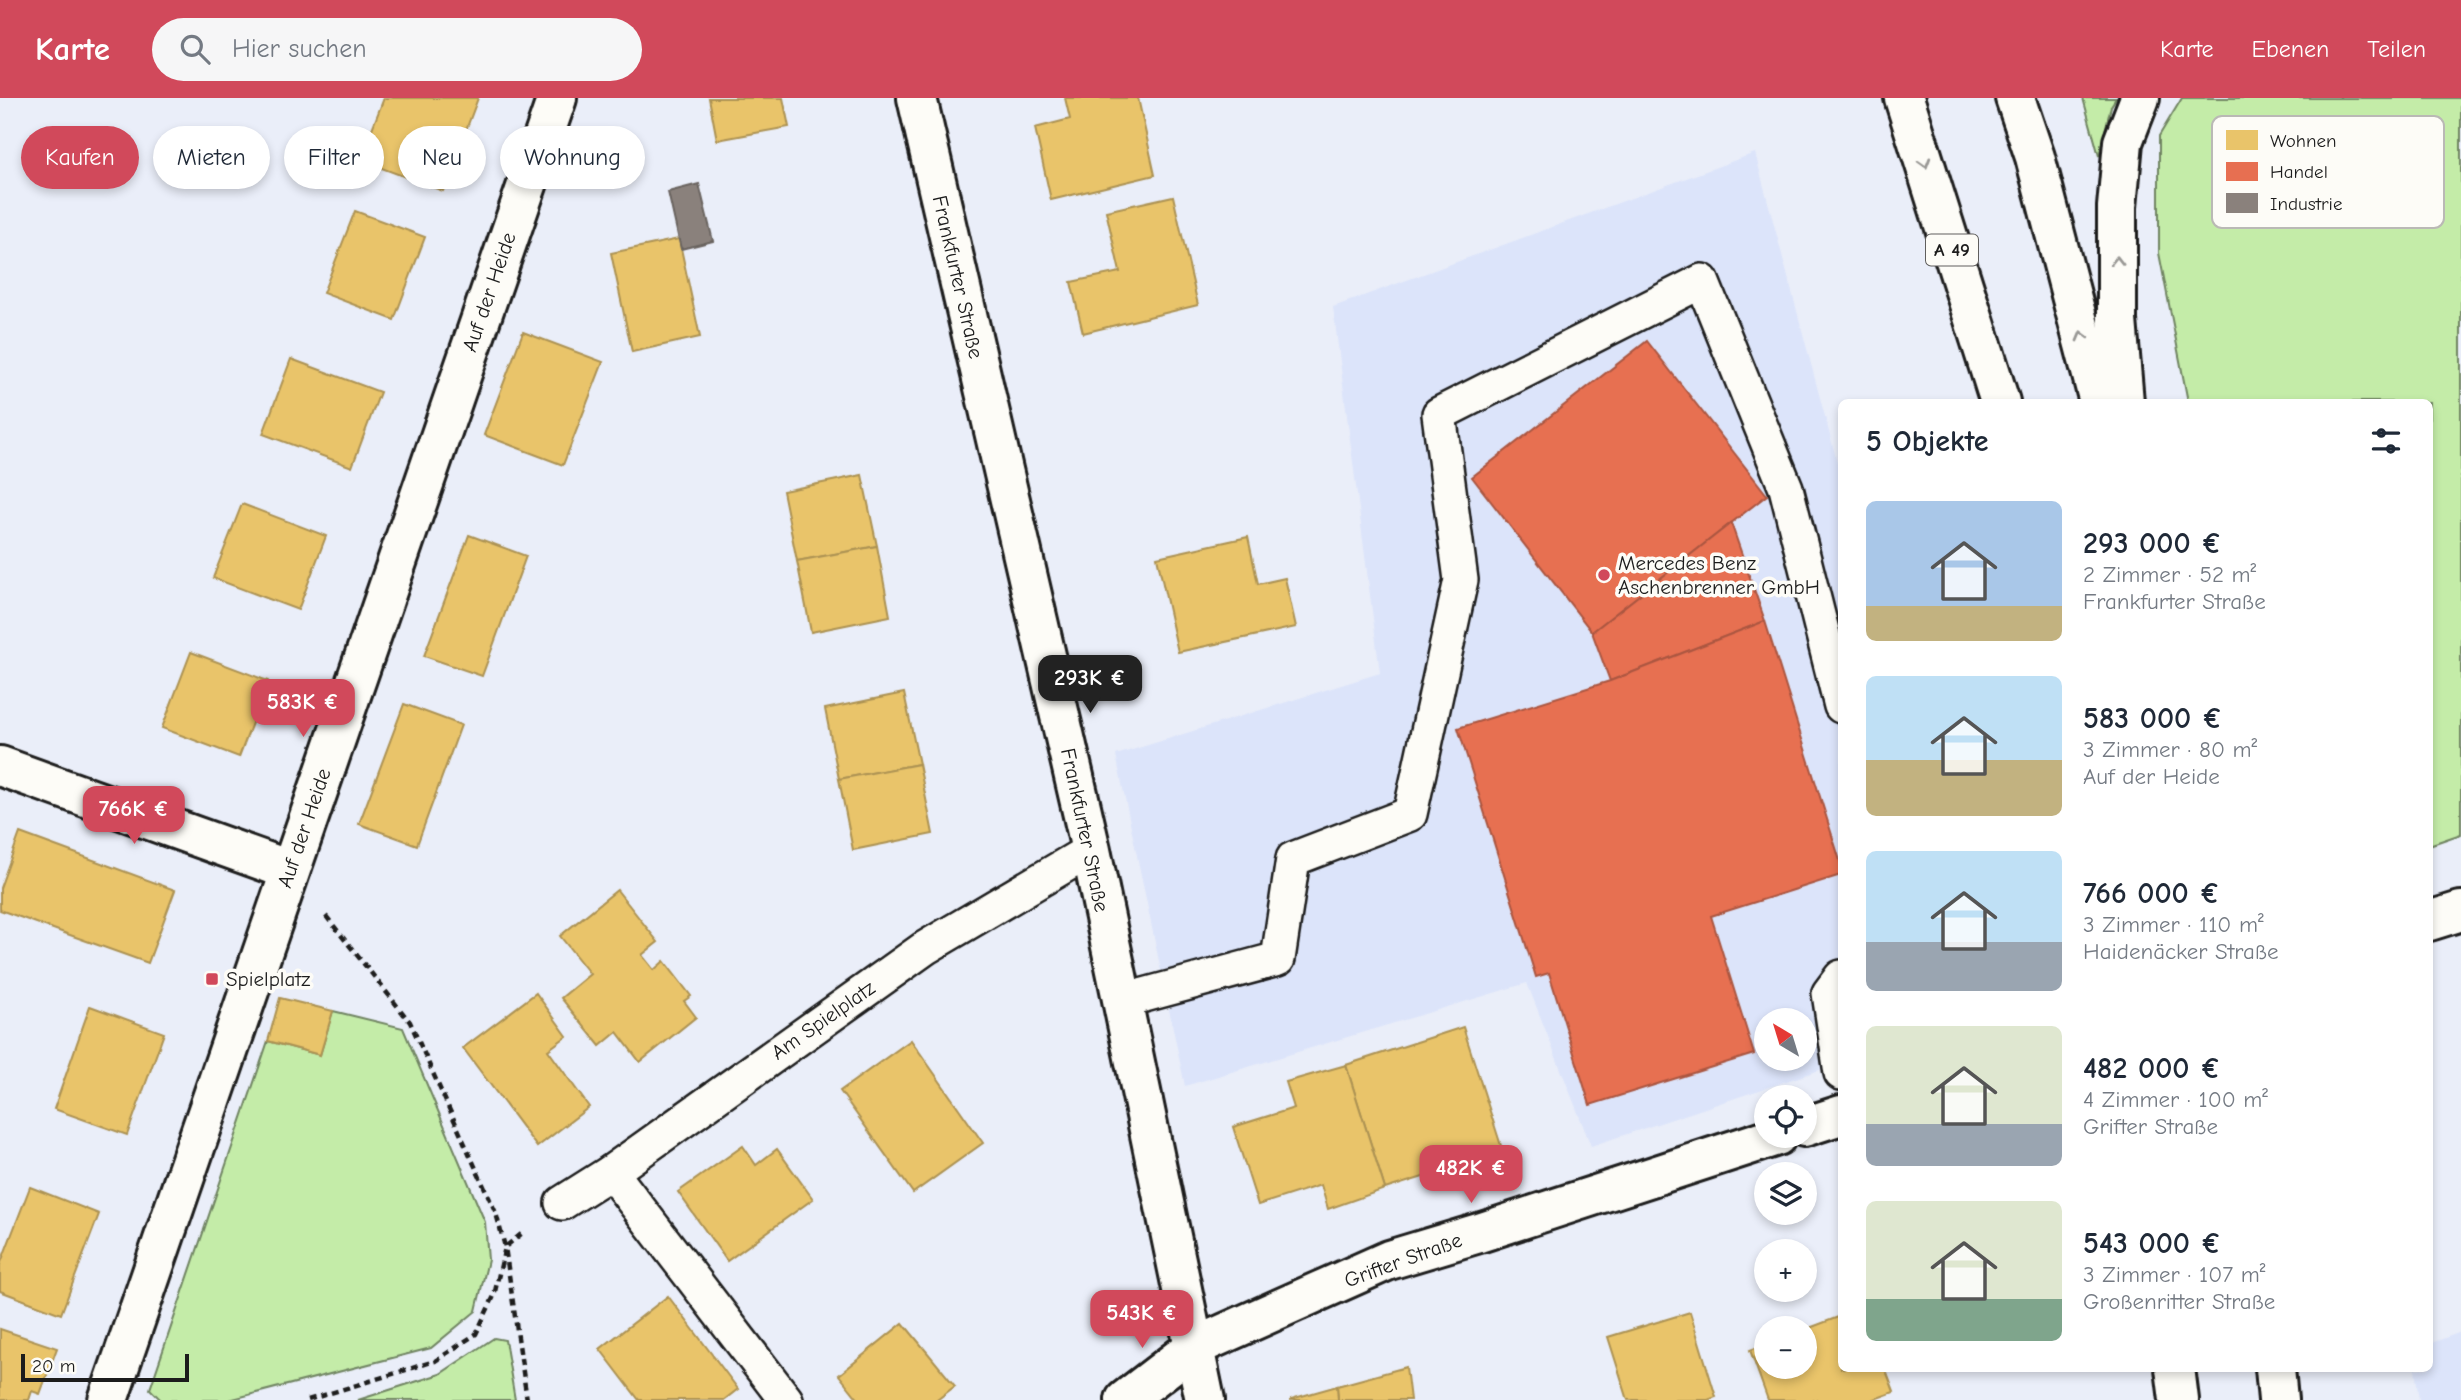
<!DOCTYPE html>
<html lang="de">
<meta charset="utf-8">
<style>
:root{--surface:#fff;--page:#f6f6f7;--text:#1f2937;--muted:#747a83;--accent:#d1495b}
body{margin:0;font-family:"Comic Neue",sans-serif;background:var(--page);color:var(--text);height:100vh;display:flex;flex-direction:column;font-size:26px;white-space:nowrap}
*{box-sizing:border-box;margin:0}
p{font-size:23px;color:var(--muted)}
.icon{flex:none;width:38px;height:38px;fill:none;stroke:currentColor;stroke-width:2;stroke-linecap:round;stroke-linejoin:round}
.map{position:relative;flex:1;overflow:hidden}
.side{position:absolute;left:1838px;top:301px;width:595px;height:973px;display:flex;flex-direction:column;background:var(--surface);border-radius:10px;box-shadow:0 4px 10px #0003}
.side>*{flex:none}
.hud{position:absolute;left:21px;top:28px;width:665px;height:63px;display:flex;gap:14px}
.needle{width:46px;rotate:322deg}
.fabs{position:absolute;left:1754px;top:910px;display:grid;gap:14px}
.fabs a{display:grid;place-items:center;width:63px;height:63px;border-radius:50%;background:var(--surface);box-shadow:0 4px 10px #0003;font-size:35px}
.scale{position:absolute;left:21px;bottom:18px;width:168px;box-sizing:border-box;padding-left:7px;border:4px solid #1c1c1c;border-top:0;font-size:19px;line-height:24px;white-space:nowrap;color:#1c1c1c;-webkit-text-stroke:5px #fdfcf7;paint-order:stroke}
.price{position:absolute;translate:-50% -60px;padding:0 16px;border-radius:14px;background:var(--accent);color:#fff;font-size:23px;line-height:46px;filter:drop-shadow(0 2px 4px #0008)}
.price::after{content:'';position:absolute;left:50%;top:42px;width:21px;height:16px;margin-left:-10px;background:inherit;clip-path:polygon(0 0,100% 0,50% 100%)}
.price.current{background:#222;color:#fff}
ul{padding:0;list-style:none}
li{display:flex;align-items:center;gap:21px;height:175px;padding:0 28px}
li span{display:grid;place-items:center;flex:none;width:196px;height:140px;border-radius:10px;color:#555}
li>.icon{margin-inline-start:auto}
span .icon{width:84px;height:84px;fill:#fffc;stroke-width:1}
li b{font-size:30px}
h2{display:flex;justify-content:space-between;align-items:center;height:84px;padding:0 28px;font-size:30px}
.pill{padding:0 24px;border-radius:32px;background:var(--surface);box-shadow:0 4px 10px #0003;font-size:24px;line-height:63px}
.pill.current{background:var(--accent);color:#fff}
header{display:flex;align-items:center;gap:42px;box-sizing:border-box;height:98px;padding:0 35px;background:var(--accent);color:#fff}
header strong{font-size:33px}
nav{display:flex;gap:38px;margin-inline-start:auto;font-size:24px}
.search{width:490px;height:63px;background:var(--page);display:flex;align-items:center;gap:18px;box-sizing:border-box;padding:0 24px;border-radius:38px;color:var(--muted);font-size:26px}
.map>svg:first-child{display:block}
</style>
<header>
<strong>Karte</strong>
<div class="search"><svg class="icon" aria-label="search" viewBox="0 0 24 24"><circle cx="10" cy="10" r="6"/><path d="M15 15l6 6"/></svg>Hier suchen</div>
<nav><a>Karte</a><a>Ebenen</a><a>Teilen</a></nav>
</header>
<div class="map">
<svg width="2461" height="1302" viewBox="0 0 2461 1302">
<rect width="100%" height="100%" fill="#eaeef9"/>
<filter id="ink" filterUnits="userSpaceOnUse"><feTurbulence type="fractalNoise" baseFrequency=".0143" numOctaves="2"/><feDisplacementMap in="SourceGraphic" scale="14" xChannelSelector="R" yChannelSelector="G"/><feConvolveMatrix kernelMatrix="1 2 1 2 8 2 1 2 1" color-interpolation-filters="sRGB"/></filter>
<g filter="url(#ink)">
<g fill="#dce4fa" fill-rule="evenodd">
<path d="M1755 55 1841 379V965L1591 1048 1527 885 1185 988 1116 657 1380 575 1333 209ZM1766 922H1804V961H1766Z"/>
<polygon points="2461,1234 2461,1302 2419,1302 2415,1271 2429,1270 2429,1246"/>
</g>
<g fill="#c4eca8" stroke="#708462" stroke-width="2">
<polygon points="2083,0 2116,0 2111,8 2099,58"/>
<polygon points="2182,0 2461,0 2461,736 2429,747 2429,304 2188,304 2159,155 2159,38"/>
<polygon points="333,913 403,930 485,1124 488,1162 476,1213 431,1250 229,1302 161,1302 150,1291 268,943 320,957"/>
<polygon points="494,1240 505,1242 515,1302 358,1302 440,1276"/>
</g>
<g fill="#e9c46a" stroke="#ac9253" stroke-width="2">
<polygon points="384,0 478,0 443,93 360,62"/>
<polygon points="709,0 783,0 789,29 717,42"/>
<polygon points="1065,0 1138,0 1155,77 1051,102 1035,30 1070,21"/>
<polygon points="1173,98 1198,207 1083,235 1071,184 1120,174 1106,113"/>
<polygon points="355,113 425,139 394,222 323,195"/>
<polygon points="679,141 700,239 632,254 611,155"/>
<polygon points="523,234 603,264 563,367 484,337"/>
<polygon points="291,261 380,294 352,369 263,336"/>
<polygon points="862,377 877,448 797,463 783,393"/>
<polygon points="242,406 326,438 298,512 213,480"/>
<polygon points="469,437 526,458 482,578 424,558"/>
<polygon points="1248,439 1258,486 1285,480 1296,529 1178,554 1157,459"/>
<polygon points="877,448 890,518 811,534 797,463"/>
<polygon points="191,554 268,583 239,659 162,630"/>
<polygon points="904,595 919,666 839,681 825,611"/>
<polygon points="404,606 461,627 417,747 359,726"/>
<polygon points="919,666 933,736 853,752 839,681"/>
<polygon points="20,735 175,792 148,865 0,812 0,790"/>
<polygon points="617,792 658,844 642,857 654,872 664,863 691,898 684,903 696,919 640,964 617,934 600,948 561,900 590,876 560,838"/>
<polygon points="536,895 567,938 548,952 589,1009 537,1049 463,950"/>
<polygon points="280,900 333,913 320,957 268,943"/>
<polygon points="90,908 164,935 127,1037 54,1011"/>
<polygon points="1463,929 1503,1054 1385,1091 1346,967"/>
<polygon points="911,942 983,1045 913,1095 840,993"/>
<polygon points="1346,967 1385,1091 1328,1111 1321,1087 1258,1107 1233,1029 1294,1010 1286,984"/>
<polygon points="743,1048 756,1067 777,1051 813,1101 727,1163 678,1094"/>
<polygon points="30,1089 99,1116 61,1216 0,1193 0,1167"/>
<polygon points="668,1198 738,1291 724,1302 639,1302 600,1251"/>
<polygon points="1690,1214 1716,1299 1708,1302 1628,1302 1608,1239"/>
<polygon points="1841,1218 1841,1270 1885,1270 1894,1294 1872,1302 1768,1302 1750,1252 1766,1246 1766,1269 1804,1269 1804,1232"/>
<polygon points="903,1225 955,1288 937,1302 859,1302 839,1277"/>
<polygon points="0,1231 57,1250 40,1296 32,1293 29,1302 0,1302"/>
<polygon points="1406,1269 1410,1302 1338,1302 1337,1288"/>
<polygon points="1337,1288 1338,1302 1291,1302 1291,1301"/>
</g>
<g fill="#e76f51" stroke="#aa5641" stroke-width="2">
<polygon points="1647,243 1767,397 1592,534 1472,379"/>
<polygon points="1731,425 1765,523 1610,583 1592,534"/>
<polygon points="1765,523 1841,766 1841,777 1711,818 1754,956 1590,1007 1549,875 1536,879 1458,630 1610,583"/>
</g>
<polygon fill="#8a817c" stroke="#69635f" stroke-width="2" points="699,86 713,143 681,151 668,94"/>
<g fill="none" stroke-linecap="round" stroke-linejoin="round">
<g stroke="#1c1c1c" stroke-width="38">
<g id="lane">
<polyline points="1841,879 1829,895 1841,975"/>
<polyline points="1122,903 1278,861 1293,761 1410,716 1461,482 1439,316 1702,183 1786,390 1841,608"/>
<polyline points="611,1074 786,1302"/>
<polyline points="562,1105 611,1074 925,850 1091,752"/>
</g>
</g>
<g stroke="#1c1c1c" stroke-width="44">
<g id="street">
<polyline points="0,668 289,772"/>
<polyline points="108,1302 557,0"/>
</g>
</g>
<g stroke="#1c1c1c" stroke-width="44">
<g id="secondary">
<polyline points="917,0 1091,752 1205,1302"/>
<polyline points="2429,823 2461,813"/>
<polyline points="1804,1029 1841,1017"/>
<polyline points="1125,1302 1194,1249 1389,1162 1479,1135 1777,1038"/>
</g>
</g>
<g stroke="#1c1c1c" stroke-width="44">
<g id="highway">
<polyline points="1904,0 2000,304"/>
<polyline points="2015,0 2035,59 2099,304"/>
<polyline points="2124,304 2117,222 2117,109 2123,44 2140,0"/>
<polyline points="2175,1270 2179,1302"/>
<polyline points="2275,1270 2278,1302"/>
</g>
</g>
<g stroke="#1c1c1c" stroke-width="4.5" stroke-dasharray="7 5" stroke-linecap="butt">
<polyline points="326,818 410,924 496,1115 505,1149 527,1302"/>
<polyline points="308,1302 435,1263 476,1236 494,1198 505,1149 525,1133"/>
</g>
<use href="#lane" stroke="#fdfcf7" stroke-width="33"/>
<use href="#street" stroke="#fdfcf7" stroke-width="38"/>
<use href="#secondary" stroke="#fdfcf7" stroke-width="38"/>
<use href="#highway" stroke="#fdfcf7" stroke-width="38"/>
</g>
<defs><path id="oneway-chevron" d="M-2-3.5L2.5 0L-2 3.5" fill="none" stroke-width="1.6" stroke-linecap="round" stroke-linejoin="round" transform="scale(1.75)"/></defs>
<g stroke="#989794">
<use href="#oneway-chevron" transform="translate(1925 65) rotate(73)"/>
<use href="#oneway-chevron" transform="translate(2117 163) rotate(-90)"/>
<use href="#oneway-chevron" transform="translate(2082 238) rotate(-105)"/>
</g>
</g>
<g fill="#d1495b" stroke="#fdfcf7" stroke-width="2.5">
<circle cx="1604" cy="477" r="7"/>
<rect x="205" y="874" width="14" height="14" rx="3.5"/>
</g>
<g text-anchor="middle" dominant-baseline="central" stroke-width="7" stroke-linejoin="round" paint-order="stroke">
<rect fill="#fdfcf7" stroke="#605f5e" stroke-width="2" x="1926" y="136.5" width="52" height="31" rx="5"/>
<g font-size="19" font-weight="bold" fill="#1c1c1c">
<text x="1952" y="152">A 49</text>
</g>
<g font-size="21" fill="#1c1c1c" stroke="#fdfcf7">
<text transform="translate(958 179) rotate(77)">Frankfurter Straße</text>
<text transform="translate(489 194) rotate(-71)">Auf der Heide</text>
<text transform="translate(304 730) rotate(-71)">Auf der Heide</text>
<text transform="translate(1085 732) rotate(78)">Frankfurter Straße</text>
<text transform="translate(823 922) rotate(-35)">Am Spielplatz</text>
<text transform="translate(1403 1162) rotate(-20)">Grifter Straße</text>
</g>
<g font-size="21" fill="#1c1c1c" stroke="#fdfcf7" text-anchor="start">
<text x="1618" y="465">Mercedes Benz<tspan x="1618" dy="24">Aschenbrenner GmbH</tspan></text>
<text x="226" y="881">Spielplatz</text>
</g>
</g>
<rect x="2212" y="18" width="232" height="112" rx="10" fill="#fdfcf7" stroke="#bab9b5" stroke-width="2"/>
<rect x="2226" y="32" width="32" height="20" fill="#e9c46a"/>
<rect x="2226" y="64" width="32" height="19" fill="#e76f51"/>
<rect x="2226" y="95" width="32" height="20" fill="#8a817c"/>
<g font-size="19" fill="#1c1c1c">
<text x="2270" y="49">Wohnen</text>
<text x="2270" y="80">Handel</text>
<text x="2270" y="112">Industrie</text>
</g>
</svg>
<div class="fabs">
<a><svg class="needle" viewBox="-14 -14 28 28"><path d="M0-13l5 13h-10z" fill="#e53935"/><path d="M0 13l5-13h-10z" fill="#747a83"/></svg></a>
<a><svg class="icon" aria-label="locate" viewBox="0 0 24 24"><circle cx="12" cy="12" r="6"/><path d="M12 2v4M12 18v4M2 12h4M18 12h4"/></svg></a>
<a><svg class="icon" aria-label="layers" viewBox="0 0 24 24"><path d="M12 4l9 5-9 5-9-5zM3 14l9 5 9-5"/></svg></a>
<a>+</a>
<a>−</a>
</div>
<div class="scale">20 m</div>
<b class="price current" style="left:1090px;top:617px">293K €</b>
<b class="price" style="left:303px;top:641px">583K €</b>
<b class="price" style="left:134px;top:748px">766K €</b>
<b class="price" style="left:1471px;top:1107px">482K €</b>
<b class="price" style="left:1142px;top:1252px">543K €</b>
<div class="hud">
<a class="pill current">Kaufen</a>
<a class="pill">Mieten</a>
<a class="pill">Filter</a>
<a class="pill">Neu</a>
<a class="pill">Wohnung</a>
</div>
<section class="side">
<h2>5 Objekte<svg class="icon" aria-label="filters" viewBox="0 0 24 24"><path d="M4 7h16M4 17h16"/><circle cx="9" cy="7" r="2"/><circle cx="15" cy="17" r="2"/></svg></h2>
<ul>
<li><span style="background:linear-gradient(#a9c7e8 75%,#c2b280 0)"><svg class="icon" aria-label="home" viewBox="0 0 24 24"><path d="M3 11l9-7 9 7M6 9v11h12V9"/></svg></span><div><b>293 000 €</b><p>2 Zimmer · 52 m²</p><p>Frankfurter Straße</p></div></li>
<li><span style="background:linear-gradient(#bfe0f5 60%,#c2b280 0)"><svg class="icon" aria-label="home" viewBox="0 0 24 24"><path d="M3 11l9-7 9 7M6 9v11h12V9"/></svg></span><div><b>583 000 €</b><p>3 Zimmer · 80 m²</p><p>Auf der Heide</p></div></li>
<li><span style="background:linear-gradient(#bfe0f5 65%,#9aa5b1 0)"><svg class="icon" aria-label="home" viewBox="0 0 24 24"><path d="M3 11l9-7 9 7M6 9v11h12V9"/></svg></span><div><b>766 000 €</b><p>3 Zimmer · 110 m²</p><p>Haidenäcker Straße</p></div></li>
<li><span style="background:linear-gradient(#dfe7d0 70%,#9aa5b1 0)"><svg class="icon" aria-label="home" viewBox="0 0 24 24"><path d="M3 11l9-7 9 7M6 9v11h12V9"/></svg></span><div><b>482 000 €</b><p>4 Zimmer · 100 m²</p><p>Grifter Straße</p></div></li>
<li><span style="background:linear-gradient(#dfe7d0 70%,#7fa58c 0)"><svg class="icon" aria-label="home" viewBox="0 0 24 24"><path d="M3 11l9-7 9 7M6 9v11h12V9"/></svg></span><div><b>543 000 €</b><p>3 Zimmer · 107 m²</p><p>Großenritter Straße</p></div></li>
</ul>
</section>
</div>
